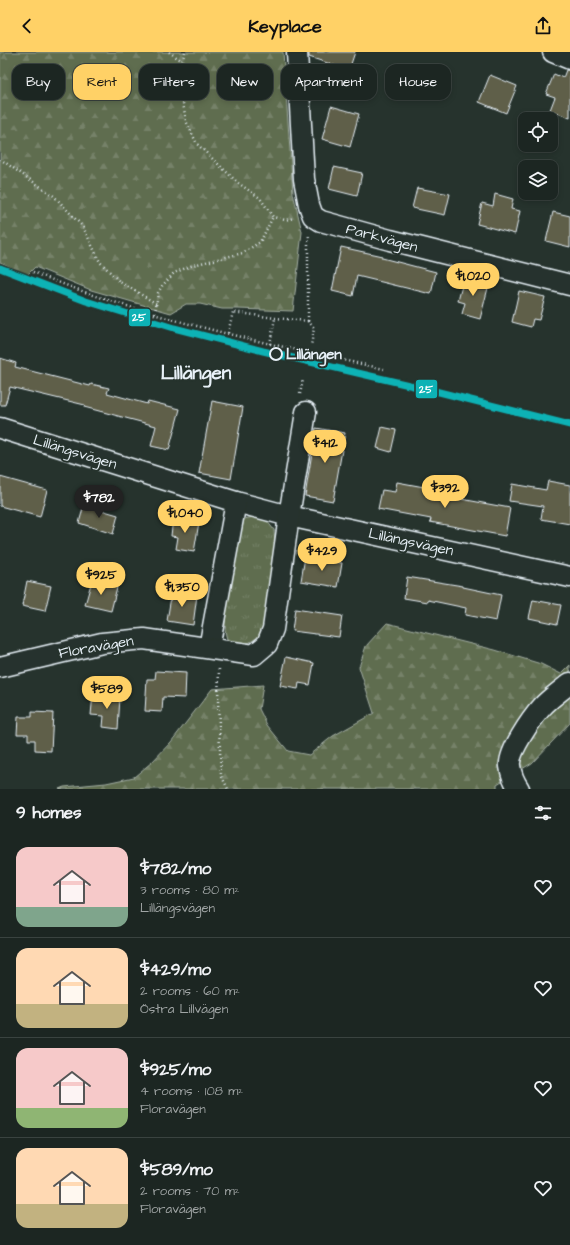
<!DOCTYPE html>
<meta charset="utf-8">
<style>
:root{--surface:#1c2622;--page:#252e2a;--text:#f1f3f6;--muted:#a0a5a5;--line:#3a4340;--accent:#ffd166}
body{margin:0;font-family:"Architects Daughter",sans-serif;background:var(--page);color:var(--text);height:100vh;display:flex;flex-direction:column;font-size:15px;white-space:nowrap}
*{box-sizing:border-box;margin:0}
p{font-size:13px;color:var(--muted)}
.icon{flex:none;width:22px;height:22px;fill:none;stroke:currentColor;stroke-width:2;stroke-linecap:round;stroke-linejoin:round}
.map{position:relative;height:737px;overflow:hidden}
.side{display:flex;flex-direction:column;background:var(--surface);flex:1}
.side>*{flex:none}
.hud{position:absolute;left:12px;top:12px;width:546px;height:36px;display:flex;gap:8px}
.fabs{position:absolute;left:518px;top:60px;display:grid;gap:8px}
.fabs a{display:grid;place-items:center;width:40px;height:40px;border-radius:8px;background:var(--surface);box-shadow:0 2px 6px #0003,0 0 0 1px var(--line);font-size:20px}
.price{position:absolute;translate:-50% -34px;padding:0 9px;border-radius:14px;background:var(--accent);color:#111;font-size:13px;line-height:26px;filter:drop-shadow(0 1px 2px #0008)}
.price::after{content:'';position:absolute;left:50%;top:24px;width:12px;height:9px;margin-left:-6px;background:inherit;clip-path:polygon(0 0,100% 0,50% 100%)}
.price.current{background:#222;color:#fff}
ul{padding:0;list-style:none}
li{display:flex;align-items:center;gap:12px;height:100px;padding:0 16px}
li+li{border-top:1px solid var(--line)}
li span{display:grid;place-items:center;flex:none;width:112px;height:80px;border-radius:12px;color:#555}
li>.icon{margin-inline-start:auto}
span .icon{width:48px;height:48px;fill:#fffc;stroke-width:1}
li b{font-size:17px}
h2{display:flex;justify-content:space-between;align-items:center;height:48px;padding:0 16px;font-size:17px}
.tag{padding:0 14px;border-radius:12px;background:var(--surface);box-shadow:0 2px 6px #0003,0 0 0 1px var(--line);font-size:14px;line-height:36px}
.tag.current{background:var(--accent);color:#111}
header{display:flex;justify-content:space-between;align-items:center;height:52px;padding:0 16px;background:var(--accent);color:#111;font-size:18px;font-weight:700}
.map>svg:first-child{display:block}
</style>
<header><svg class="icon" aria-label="back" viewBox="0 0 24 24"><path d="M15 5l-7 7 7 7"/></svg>Keyplace<svg class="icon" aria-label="share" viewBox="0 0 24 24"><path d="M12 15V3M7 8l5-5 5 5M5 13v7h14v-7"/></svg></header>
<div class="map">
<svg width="570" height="737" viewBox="0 0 570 737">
<defs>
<pattern id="grass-tufts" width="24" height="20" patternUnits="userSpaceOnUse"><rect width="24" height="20" fill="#5f6d4f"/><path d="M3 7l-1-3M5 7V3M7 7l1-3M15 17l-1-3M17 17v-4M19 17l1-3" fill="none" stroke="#768269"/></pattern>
<pattern id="forest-firs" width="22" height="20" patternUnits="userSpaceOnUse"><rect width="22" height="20" fill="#5f6d4f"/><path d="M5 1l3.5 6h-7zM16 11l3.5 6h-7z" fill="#768269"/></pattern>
</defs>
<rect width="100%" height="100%" fill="#26332d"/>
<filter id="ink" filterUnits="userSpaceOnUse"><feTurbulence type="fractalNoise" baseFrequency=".025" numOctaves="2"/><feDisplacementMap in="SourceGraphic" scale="8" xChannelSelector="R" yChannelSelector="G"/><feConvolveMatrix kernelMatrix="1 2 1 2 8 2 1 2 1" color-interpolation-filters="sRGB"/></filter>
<g filter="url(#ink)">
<path fill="url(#grass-tufts)" stroke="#a4afa4" d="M253 465 267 469 274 478 275 493 263 580C254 589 246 594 233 594 231 592 228 589 227 587 219 569 239 489 244 467Z"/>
<g fill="url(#forest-firs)" stroke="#a4afa4">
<polygon points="0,0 283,0 293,141 302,180 293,259 238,257 222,257 200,252 186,252 171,261 91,238 35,215 27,223 0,210"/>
<polygon points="387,571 495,598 541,612 561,622 570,613 570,671 532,711 497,732 497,737 59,737 64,735 106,731 134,725 152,710 171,690 212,637 263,633 259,657 267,673 288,699 309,703 333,684 374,661 359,615 366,594"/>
</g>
<g fill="#5e5e49" stroke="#e8f1f8">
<polygon points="309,0 355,0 349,18 309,5"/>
<polygon points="566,18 570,18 570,66 550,58 555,45 546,42 554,22 563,26"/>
<polygon points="490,23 517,34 506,61 479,50"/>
<polygon points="331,54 359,62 350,95 322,87"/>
<polygon points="334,115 362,121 357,144 329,137"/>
<polygon points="417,136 450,142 445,163 412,156"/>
<polygon points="495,142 513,147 511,157 520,159 515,182 477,172 482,151 493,154"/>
<polygon points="553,160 570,164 570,195 546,189"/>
<polygon points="341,195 382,204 382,206 436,220 431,242 357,224 353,244 332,239"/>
<polygon points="464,226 489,232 480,267 462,262 465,251 458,249"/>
<polygon points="519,239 545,245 539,268 533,267 531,275 512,270"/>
<polygon points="0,306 16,311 15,315 90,334 91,332 109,336 107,341 147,352 148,349 180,357 169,398 151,394 156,374 84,355 85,353 10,335 5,353 0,353"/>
<polygon points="212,349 243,355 231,427 199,421"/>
<polygon points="382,375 396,378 391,400 377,396"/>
<polygon points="316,376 345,381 333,449 305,444"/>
<polygon points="0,425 47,438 40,465 0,454"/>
<polygon points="548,429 570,433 570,472 541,467 543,454 509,449 512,432 546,438"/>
<polygon points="397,430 462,442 461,447 510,456 505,484 430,470 431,467 378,457 382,438 395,440"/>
<polygon points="84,453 118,463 113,482 79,471"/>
<polygon points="173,466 199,470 194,500 176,497 178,485 171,484"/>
<polygon points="305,505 342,511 338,535 301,529"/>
<polygon points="407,525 463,534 463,535 501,543 496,569 465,563 466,556 428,548 428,550 404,546"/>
<polygon points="92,528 117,535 111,559 85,553"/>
<polygon points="27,529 51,534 45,559 22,554"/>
<polygon points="172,539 197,543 193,573 167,569"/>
<polygon points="533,548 561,553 557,572 529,566"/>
<polygon points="295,557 342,564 339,585 292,579"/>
<polygon points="286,605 314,611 310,633 299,631 298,637 280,634"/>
<polygon points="156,619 186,621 185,646 163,645 162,660 145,659 147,627 155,627"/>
<polygon points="93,642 120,645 118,677 103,675 104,664 91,663"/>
<polygon points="32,660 53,661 51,699 35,698 35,688 28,688 28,682 17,682 18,665 32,665"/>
</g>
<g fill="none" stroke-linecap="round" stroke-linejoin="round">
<g stroke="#e8f1f8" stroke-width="23">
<g id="minor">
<polyline points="297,0 304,127 309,153 313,164 321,169 390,188 570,233"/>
<polyline points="553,0 570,7"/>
<polyline points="0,376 236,450 289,464 570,525"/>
<polyline points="209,596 236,450"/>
<polyline points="0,615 102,591 144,587 254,603 267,592 273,577 289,464 306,360"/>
<path d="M519 737C515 731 511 722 510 714 508 700 532 666 542 655 550 646 561 639 570 631"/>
</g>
</g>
<g stroke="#e8f1f8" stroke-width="2.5" stroke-dasharray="1 3" stroke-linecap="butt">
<polyline points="169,0 182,9"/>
<polyline points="185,0 182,9 181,39 186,69 197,92 238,131 260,146 273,165 285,168 294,166"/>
<polyline points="0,107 54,144 83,175 100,210 120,230 157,252"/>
<path d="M33 220C145 267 266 291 384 317"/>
<polyline points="155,261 158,241 162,234 174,221 193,213 243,201 260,190 273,165"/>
<polyline points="308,269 308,192 309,183"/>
<polyline points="308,269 314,276 311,294"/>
<polyline points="228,281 233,260 275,266 308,269"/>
<polyline points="270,292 275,266"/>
<polyline points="300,342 303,328"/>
<polyline points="219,617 218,648 221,723 228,737"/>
</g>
<use href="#minor" stroke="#26332d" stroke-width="20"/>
<g stroke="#26332d" stroke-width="10">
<polyline id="rail-1" points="0,216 86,249 174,276 263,299 435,339 570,373"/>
</g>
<use href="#rail-1" stroke="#0db2b5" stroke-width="7"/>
</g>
</g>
<circle fill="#26332d" stroke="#e8f1f8" stroke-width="2" cx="276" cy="302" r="6"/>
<g text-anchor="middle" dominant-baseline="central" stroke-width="4" stroke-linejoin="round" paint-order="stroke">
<g font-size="15" fill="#e8f1f8" stroke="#26332d">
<text transform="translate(382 186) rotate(15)">Parkvägen</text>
<text transform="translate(75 400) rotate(17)">Lillängsvägen</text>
<text transform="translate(411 490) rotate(12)">Lillängsvägen</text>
<text transform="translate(96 595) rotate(-10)">Floravägen</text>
</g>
<g font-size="15" font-weight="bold" fill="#e8f1f8" stroke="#26332d" text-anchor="start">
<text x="286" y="302">Lillängen</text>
</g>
<g font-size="19" font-weight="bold" fill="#e8f1f8" stroke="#26332d">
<text x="196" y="321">Lillängen</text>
</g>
</g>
<g stroke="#26332d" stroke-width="1.5">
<rect x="128" y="256" width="23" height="19" rx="4" fill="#0db2b5"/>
<rect x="415" y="327" width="23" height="20" rx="4" fill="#0db2b5"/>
</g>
<g font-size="11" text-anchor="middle" font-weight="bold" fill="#fff">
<text x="139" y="269">25</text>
<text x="426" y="341">25</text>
</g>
</svg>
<div class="fabs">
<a><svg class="icon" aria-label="locate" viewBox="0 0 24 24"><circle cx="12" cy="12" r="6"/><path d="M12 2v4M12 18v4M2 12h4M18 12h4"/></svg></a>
<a><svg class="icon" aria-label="layers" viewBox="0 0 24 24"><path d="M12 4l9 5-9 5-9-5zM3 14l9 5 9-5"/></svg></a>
</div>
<b class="price" style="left:473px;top:245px">$1,020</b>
<b class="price" style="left:325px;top:412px">$412</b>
<b class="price" style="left:445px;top:457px">$392</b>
<b class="price current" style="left:99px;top:467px">$782</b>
<b class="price" style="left:185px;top:482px">$1,040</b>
<b class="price" style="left:322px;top:520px">$429</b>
<b class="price" style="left:101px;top:544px">$925</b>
<b class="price" style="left:182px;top:556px">$1,350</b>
<b class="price" style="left:107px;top:658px">$589</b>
<div class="hud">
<a class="tag">Buy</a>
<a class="tag current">Rent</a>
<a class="tag">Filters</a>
<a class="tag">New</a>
<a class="tag">Apartment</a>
<a class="tag">House</a>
</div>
</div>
<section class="side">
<h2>9 homes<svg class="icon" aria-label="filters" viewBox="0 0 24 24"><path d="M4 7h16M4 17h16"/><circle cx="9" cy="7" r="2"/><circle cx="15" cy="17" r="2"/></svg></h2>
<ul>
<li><span style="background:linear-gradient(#f6c9c9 75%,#7fa58c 0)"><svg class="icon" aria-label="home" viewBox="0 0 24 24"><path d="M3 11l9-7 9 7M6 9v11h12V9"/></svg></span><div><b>$782/mo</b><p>3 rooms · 80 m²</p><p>Lillängsvägen</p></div><svg class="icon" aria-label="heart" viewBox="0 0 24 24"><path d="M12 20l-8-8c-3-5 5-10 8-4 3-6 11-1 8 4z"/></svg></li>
<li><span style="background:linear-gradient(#ffd9b3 70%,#c2b280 0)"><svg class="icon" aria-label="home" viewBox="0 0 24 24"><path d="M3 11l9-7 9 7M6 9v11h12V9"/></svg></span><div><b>$429/mo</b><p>2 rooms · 60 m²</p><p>Östra Lillvägen</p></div><svg class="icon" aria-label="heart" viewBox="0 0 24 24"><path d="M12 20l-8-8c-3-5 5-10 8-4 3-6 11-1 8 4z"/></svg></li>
<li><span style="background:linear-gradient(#f6c9c9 75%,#8fb573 0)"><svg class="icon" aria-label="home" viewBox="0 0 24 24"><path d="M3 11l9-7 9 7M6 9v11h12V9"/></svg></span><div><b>$925/mo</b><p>4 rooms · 108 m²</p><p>Floravägen</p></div><svg class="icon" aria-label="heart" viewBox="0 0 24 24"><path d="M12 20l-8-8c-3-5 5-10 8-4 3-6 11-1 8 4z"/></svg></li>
<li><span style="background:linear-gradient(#ffd9b3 70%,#c2b280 0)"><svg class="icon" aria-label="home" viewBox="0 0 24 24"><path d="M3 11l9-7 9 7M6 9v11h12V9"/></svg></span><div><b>$589/mo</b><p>2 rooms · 70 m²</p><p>Floravägen</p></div><svg class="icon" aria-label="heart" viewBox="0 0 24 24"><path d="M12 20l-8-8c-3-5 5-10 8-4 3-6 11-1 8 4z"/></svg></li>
</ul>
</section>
